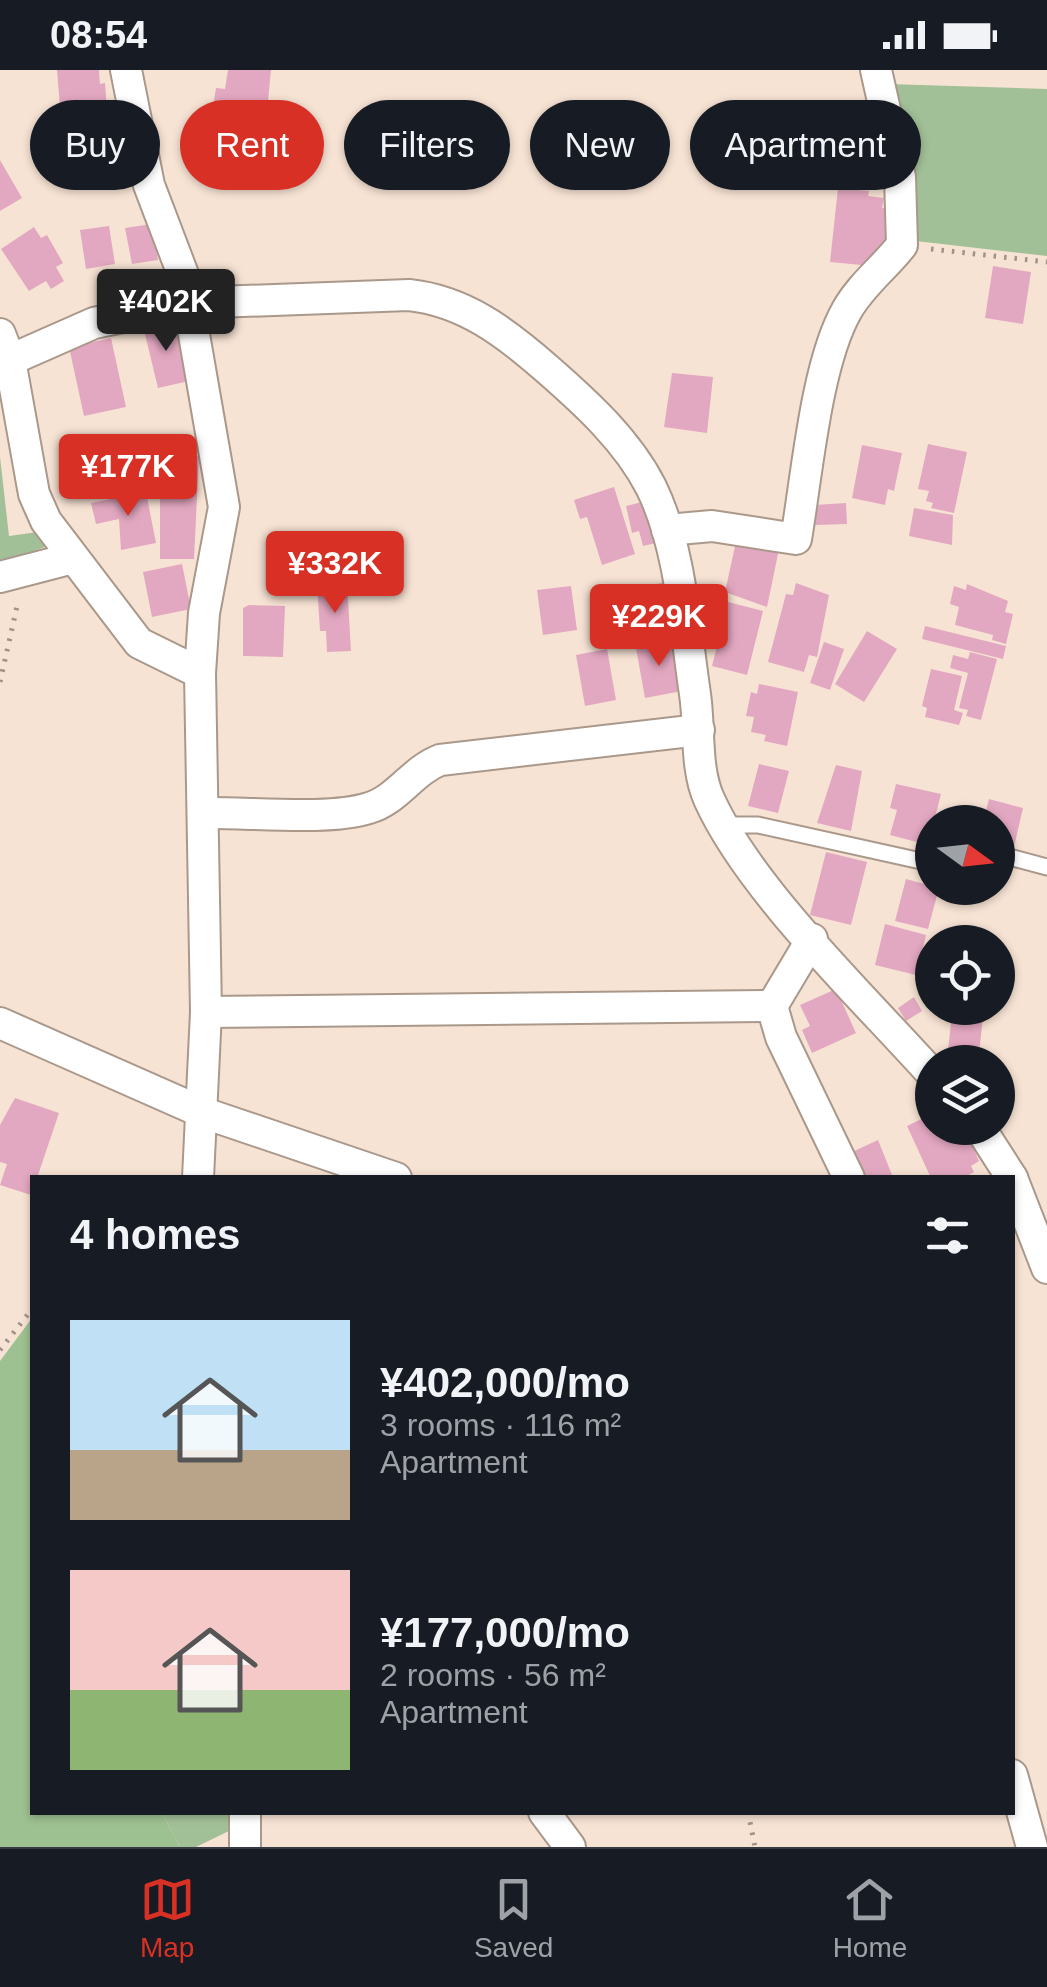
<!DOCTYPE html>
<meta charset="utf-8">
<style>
:root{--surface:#171b24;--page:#20242c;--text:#f1f3f6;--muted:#9ea1a6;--line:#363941;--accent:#d93025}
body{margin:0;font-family:Arial,sans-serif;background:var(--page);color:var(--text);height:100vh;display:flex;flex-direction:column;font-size:38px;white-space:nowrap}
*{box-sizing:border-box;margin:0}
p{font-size:32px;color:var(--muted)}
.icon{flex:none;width:55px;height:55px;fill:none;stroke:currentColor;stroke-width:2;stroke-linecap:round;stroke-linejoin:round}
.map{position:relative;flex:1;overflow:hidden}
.panel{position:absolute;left:30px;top:1105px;width:985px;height:640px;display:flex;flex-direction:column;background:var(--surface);border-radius:0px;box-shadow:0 2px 8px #0004}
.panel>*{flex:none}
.hud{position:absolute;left:30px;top:30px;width:988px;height:90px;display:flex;gap:20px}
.needle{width:65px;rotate:105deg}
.controls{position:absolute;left:915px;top:735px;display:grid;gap:20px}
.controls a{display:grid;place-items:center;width:100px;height:100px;border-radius:50%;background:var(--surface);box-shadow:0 2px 8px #0004;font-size:50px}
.price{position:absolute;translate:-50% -85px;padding:0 22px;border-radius:10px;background:var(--accent);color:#fff;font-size:32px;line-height:65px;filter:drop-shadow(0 2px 5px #0008)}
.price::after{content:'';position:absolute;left:50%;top:60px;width:30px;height:22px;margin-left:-15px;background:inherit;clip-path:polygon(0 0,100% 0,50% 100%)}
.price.current{background:#222;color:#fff}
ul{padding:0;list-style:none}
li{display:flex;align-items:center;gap:30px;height:250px;padding:0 40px}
li span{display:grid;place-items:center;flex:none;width:280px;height:200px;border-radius:0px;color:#555}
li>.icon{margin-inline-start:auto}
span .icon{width:120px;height:120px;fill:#fffc;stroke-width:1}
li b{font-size:42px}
h2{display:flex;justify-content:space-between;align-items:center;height:120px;padding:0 40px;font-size:42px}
.tag{padding:0 35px;border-radius:45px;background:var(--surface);box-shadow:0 2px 8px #0004;font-size:35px;line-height:90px}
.tag.current{background:var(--accent);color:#fff}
.status{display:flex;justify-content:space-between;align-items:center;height:70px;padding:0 50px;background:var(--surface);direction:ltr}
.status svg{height:28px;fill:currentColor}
.dock{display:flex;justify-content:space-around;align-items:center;height:140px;border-top:2px solid var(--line);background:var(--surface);font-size:28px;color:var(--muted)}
.dock a{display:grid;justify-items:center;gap:5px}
.dock .current{color:var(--accent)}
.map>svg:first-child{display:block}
</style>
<div class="status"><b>08:54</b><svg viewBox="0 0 49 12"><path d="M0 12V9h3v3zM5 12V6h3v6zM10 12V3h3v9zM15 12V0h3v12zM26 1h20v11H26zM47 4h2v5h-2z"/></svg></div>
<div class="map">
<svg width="1047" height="1777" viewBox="0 0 1047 1777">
<rect width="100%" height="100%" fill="#f7e3d4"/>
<g fill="#a2c097">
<polygon points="888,14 1047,19 1047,186 916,171"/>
<polygon points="0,387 9,466 38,462 47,476 0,495"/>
<polygon points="162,1743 229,1743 231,1760 196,1777 180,1777"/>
</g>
<polygon fill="#9ec191" points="32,1248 32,1742 162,1743 180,1777 0,1777 0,1291"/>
<g fill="#e3a8c1">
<polygon points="57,0 99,0 100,14 105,13 107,40 101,41 103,68 79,70 78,61 62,62"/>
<polygon points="228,0 271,0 268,31 277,32 272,77 255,75 254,89 220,85 224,53 220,52 221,38 213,37 216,18 225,19"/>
<polygon points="0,90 22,128 0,141"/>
<polygon points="838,118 869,121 868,126 884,128 882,138 892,139 889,172 883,172 882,185 874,184 872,196 830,192"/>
<polygon points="152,154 158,190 132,194 125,158"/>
<polygon points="109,156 115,194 86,199 80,160"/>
<polygon points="34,157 41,168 47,165 63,193 56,197 64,211 51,219 46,211 29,221 1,179"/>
<polygon points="993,196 1031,202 1023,254 985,248"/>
<polygon points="174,249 189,311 158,318 143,256"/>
<polygon points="111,268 126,337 84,346 69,277"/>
<polygon points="672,303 713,307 707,363 664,357"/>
<polygon points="928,374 967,382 954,443 931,438 933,433 926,431 929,421 918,419"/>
<polygon points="862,375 902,383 894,421 888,419 885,435 852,428"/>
<polygon points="160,386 199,386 194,489 160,489"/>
<polygon points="614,417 635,484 602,495 587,447 580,449 574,430"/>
<polygon points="146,422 156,473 121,480 119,449 96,454 91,433"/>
<polygon points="646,431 656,473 643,476 639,461 632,463 626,436"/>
<polygon points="846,433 847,454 815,455 815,435"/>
<polygon points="914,438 953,445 952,475 909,466"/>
<polygon points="737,467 779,479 767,537 725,522"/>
<polygon points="182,494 191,539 152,547 143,502"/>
<polygon points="347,512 351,581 327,582 326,561 320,561 317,514"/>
<polygon points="662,513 672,563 632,571 628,556 635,555 629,519"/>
<polygon points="796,513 829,525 817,587 809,585 804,602 768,592 786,524 793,525"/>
<polygon points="967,514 1008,531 1005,542 1013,544 1006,574 992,570 993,565 955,555 959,537 950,534 954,516 966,520"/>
<polygon points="571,516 577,560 543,565 537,520"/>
<polygon points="728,532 763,541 747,605 712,596"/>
<polygon points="249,535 285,536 283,587 243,586 243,538"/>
<polygon points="925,556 1006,576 1003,589 922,569"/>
<polygon points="867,561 897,579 864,632 835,614"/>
<polygon points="672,570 682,621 645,628 636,578"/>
<polygon points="824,572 844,579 830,620 810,613"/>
<polygon points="607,579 616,630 585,636 576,585"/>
<polygon points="970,582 997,589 981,650 966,646 968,640 959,638 968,603 950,598 953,585 968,589"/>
<polygon points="931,599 962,606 954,640 963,643 959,655 925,647 927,638 922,636"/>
<polygon points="759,614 798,622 787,676 764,671 766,665 751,662 754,647 746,646 751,622 757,624"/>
<polygon points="759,694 789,701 778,743 748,736"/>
<polygon points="836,695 862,701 851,761 817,753"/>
<polygon points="896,714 941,724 928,775 890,765 897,740 890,738"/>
<polygon points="989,729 1023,738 1014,777 998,772 998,752 983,752"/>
<polygon points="826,782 867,792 851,855 810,845"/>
<polygon points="906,809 939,818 928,859 895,851"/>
<polygon points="885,854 926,865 916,905 875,895"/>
<polygon points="836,919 856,963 812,983 802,960 810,956 800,935"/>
<polygon points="914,927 922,941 906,951 898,938"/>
<polygon points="952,944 983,947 978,992 947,989"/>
<polygon points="15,1028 59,1043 37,1108 32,1108 31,1125 0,1115 7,1094 0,1092 0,1055"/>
<polygon points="932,1044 932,1058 958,1058 966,1075 971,1073 979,1091 971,1096 974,1102 963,1108 931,1108 907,1056"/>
<polygon points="878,1070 892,1105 863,1108 852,1082"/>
</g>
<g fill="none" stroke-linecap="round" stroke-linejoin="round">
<g stroke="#aa988a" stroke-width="19">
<g id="service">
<polyline points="724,755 758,755 921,791 932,789"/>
<polyline points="998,784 1047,797"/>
</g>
</g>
<g stroke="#aa988a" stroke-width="34">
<g id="minor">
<polyline points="126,0 149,115 184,207 224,437 204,543 200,603 206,942 198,1108"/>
<polyline points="0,264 10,290 34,424 46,451 139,573 200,603"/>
<path d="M10 290 94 253 189 233 409 225C464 231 505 262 546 298 585 332 627 370 651 417 681 478 685 558 695 624 700 657 695 698 709 729 750 820 864 928 932 1004"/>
<path d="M667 460 712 456 796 469C807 405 816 294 847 240 861 215 885 197 902 175L900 107 876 0"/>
<polyline points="0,507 73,488"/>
<path d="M203 743C248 742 329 751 369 738 397 730 412 701 440 690L699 660"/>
<polyline points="812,869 772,936 781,967 849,1108"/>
<polyline points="206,942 772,936"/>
<polyline points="0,953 204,1043 396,1108"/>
<polyline points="980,1058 1012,1108"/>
<polyline points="1012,1108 1047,1198"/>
<polyline points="1012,1705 1032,1777"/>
<polyline points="544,1742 570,1777"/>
<polyline points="245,1777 245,1742"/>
</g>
</g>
<g stroke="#a09288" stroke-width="5" stroke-dasharray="2.5 8" stroke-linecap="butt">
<polyline points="931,179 1047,192"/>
<polyline points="0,612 18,532"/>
<polyline points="0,1280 32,1239"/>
<polyline points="748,1742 755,1777"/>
</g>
<use href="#service" stroke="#fff" stroke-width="15"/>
<use href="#minor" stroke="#fff" stroke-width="30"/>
</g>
</svg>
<div class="controls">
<a><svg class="needle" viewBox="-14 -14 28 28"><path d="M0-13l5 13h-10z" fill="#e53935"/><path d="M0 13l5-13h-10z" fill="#9ea1a6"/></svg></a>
<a><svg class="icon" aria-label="locate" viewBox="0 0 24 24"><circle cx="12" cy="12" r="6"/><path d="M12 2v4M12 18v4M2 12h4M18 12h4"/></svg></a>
<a><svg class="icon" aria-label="layers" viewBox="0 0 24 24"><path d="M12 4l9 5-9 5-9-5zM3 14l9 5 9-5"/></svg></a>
</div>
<b class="price current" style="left:166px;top:284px">¥402K</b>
<b class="price" style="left:128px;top:449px">¥177K</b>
<b class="price" style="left:335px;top:546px">¥332K</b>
<b class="price" style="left:659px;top:599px">¥229K</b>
<div class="hud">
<a class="tag">Buy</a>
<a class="tag current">Rent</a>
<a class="tag">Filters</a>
<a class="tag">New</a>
<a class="tag">Apartment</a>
</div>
<section class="panel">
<h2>4 homes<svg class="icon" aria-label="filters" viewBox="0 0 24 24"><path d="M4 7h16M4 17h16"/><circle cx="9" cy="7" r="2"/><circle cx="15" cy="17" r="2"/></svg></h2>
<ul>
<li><span style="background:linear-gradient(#bfe0f5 65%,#b9a48a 0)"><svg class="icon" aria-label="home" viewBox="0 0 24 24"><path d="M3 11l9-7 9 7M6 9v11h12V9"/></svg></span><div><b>¥402,000/mo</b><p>3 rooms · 116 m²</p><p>Apartment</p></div></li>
<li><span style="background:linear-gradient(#f6c9c9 60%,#8fb573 0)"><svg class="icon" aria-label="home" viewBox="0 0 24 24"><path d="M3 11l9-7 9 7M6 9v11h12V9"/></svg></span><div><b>¥177,000/mo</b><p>2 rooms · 56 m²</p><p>Apartment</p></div></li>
</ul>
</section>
</div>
<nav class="dock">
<a class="current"><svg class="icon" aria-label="map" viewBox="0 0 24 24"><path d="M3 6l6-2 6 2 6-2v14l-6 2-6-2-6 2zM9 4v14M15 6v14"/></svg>Map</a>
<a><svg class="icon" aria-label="saved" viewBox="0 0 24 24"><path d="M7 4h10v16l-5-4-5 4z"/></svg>Saved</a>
<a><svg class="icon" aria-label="home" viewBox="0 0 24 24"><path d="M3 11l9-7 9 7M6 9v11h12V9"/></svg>Home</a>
</nav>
